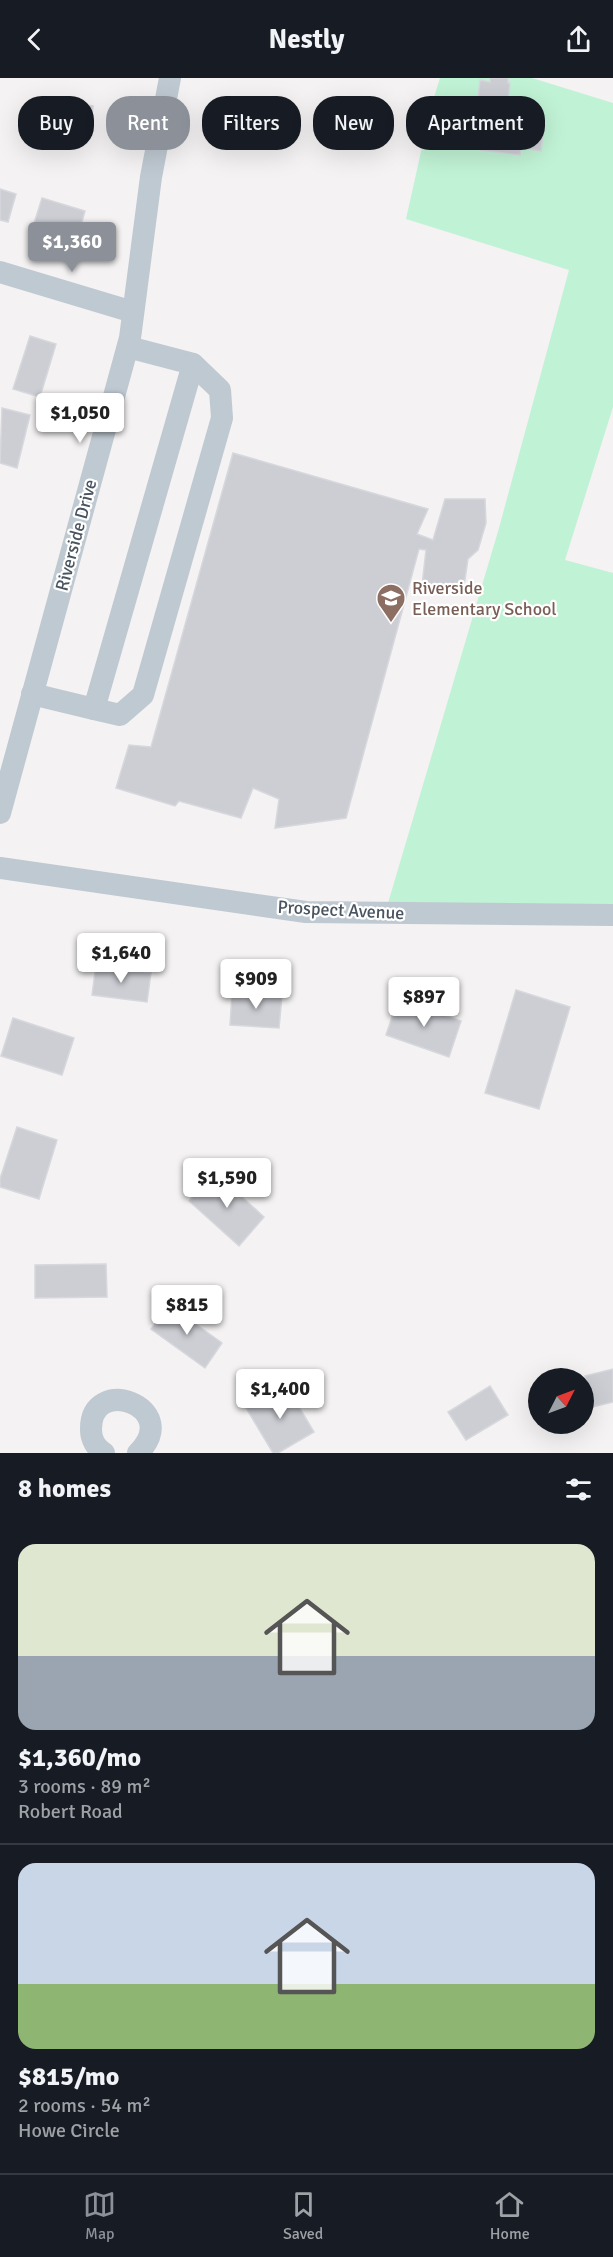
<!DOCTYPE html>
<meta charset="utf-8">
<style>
:root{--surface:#171b24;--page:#242831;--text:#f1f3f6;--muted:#9ea1a6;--line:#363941;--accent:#8c9099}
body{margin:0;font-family:Signika,sans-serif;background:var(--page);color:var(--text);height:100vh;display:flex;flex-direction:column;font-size:22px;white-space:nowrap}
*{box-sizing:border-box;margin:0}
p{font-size:20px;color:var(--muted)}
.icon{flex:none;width:33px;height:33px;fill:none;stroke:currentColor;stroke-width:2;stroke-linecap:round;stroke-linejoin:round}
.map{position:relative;height:1375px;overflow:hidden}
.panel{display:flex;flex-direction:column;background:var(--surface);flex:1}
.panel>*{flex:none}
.guide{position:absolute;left:18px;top:18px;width:578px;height:54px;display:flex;gap:12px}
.needle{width:39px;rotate:48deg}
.buttons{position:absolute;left:528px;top:1290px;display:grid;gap:12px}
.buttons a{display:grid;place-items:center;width:66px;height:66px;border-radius:50%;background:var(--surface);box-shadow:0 6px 24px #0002;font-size:30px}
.price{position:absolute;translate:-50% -51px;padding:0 14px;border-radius:6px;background:#fff;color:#222;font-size:20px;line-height:39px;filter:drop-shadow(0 2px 3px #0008)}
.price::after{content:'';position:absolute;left:50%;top:36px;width:18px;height:14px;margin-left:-9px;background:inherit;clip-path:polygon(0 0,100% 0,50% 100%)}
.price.selected{background:var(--accent);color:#fff}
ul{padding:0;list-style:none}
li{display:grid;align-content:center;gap:12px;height:318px;padding:0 18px}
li+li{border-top:2px solid var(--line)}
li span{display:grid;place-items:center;height:186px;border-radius:18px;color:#555}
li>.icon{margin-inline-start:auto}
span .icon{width:108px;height:108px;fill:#fffc;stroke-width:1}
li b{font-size:26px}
h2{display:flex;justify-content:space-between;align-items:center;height:72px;padding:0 18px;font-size:26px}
.pill{padding:0 21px;border-radius:24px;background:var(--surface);box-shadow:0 6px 24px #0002;font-size:21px;line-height:54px}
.pill.selected{background:var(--accent);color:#fff}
header{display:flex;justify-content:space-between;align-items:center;height:78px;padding:0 18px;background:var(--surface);font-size:27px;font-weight:800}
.menu{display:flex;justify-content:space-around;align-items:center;height:84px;border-top:2px solid var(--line);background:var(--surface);font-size:16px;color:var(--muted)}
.menu a{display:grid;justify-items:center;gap:3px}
.menu .selected{color:var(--accent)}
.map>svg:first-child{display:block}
</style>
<header><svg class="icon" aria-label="back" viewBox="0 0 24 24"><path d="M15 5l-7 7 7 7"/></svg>Nestly<svg class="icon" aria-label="share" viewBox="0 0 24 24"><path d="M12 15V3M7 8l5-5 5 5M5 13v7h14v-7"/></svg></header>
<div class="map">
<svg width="613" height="1375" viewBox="0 0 613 1375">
<rect width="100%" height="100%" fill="#f4f2f2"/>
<polygon fill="#c0f2d5" points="440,0 532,0 613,25 613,329 565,482 613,495 613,842 383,842 499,450 569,192 406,141 431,29"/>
<g fill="#ccced4" stroke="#d6d8dd" stroke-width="1.5">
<polygon points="490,0 508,0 508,5 510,5 505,49 518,50 519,45 544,48 541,73 521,70 520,77 481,72 482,52 485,53 486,46 477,45 482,21 478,20 480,2 490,4"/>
<polygon points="35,20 93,28 90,57 31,48"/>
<polygon points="0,111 16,116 8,144 0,142"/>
<polygon points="42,120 85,133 76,165 32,152"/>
<polygon points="30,258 56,266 40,319 13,311"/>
<polygon points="2,330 30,337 17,390 0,385"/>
<polygon points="233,375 428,431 417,456 433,462 445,421 485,421 486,445 478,472 468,481 463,515 422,507 426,472 419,471 346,740 275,750 279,721 253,710 241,740 179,723 175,728 116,710 129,667 151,669"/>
<polygon points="96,887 151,895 147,924 92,917"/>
<polygon points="516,912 570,929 539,1031 485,1015"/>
<polygon points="232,914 282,918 279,950 230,947"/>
<polygon points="398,921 461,943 449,979 386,957"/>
<polygon points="13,940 74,960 62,997 1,978"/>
<polygon points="17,1049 57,1062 39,1121 0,1109 0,1101"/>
<polygon points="215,1094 264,1139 239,1168 189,1123"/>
<polygon points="106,1186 107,1219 35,1220 35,1187"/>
<polygon points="169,1227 222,1265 205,1290 151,1251"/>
<polygon points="613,1291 613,1324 592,1329 585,1298"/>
<polygon points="286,1307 314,1354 278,1375 273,1375 246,1330"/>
<polygon points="490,1308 508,1337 466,1362 448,1334"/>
</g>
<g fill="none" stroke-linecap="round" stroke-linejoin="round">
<g stroke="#bfc9d1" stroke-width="22">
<polyline points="0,194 133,234"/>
<polyline points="32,616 94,631 193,286 128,269"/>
<polyline points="94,631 120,637 143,617 222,340 220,312 193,286"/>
<polyline points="0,735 130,260 151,99 170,0"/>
<polyline points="0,790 306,834 613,837"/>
<path d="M104 1375C96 1370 91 1361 91 1352 90 1295 184 1329 138 1375"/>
</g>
</g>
<defs>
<g id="school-pin" transform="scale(1.5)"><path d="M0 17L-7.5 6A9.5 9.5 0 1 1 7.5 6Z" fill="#8d6e63" stroke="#fff"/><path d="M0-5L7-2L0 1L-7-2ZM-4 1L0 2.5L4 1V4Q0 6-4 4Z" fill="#fff"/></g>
</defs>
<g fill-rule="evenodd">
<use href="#school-pin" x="391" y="520"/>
</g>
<g text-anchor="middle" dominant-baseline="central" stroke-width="4.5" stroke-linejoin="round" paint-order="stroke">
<g font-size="18" fill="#495460" stroke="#fff">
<text transform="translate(76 457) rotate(-75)">Riverside Drive</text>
<text transform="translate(341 832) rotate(3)">Prospect Avenue</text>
</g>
<g font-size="18" fill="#785e54" stroke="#fff" text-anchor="start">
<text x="412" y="510">Riverside<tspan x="412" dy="21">Elementary School</tspan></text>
</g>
</g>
</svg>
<div class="buttons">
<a><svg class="needle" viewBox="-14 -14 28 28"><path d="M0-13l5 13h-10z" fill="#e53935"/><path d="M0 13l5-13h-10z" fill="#9ea1a6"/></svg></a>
</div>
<b class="price selected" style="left:72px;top:195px">$1,360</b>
<b class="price" style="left:80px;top:366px">$1,050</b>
<b class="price" style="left:121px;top:906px">$1,640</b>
<b class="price" style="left:256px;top:932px">$909</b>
<b class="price" style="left:424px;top:950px">$897</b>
<b class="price" style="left:227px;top:1131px">$1,590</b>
<b class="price" style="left:187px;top:1258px">$815</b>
<b class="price" style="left:280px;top:1342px">$1,400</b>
<div class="guide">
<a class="pill">Buy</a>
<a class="pill selected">Rent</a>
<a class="pill">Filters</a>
<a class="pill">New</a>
<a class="pill">Apartment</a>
</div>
</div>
<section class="panel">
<h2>8 homes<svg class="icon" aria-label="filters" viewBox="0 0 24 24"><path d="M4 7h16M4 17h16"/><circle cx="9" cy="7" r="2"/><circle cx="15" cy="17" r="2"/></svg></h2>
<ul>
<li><span style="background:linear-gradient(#dfe7d0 60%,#9aa5b1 0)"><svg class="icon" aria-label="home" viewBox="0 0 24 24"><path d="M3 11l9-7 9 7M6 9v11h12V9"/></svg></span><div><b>$1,360/mo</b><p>3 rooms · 89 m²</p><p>Robert Road</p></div></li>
<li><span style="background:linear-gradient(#c9d6e8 65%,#8fb573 0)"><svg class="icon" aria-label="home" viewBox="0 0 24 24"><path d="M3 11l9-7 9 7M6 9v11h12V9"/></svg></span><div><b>$815/mo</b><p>2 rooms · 54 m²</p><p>Howe Circle</p></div></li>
</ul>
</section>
<nav class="menu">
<a class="selected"><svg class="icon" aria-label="map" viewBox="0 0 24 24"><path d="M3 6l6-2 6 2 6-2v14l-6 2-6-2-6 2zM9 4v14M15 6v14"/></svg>Map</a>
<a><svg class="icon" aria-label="saved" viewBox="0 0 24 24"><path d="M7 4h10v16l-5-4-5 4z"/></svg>Saved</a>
<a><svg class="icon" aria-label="home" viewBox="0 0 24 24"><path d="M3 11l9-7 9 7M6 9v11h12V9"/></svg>Home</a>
</nav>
